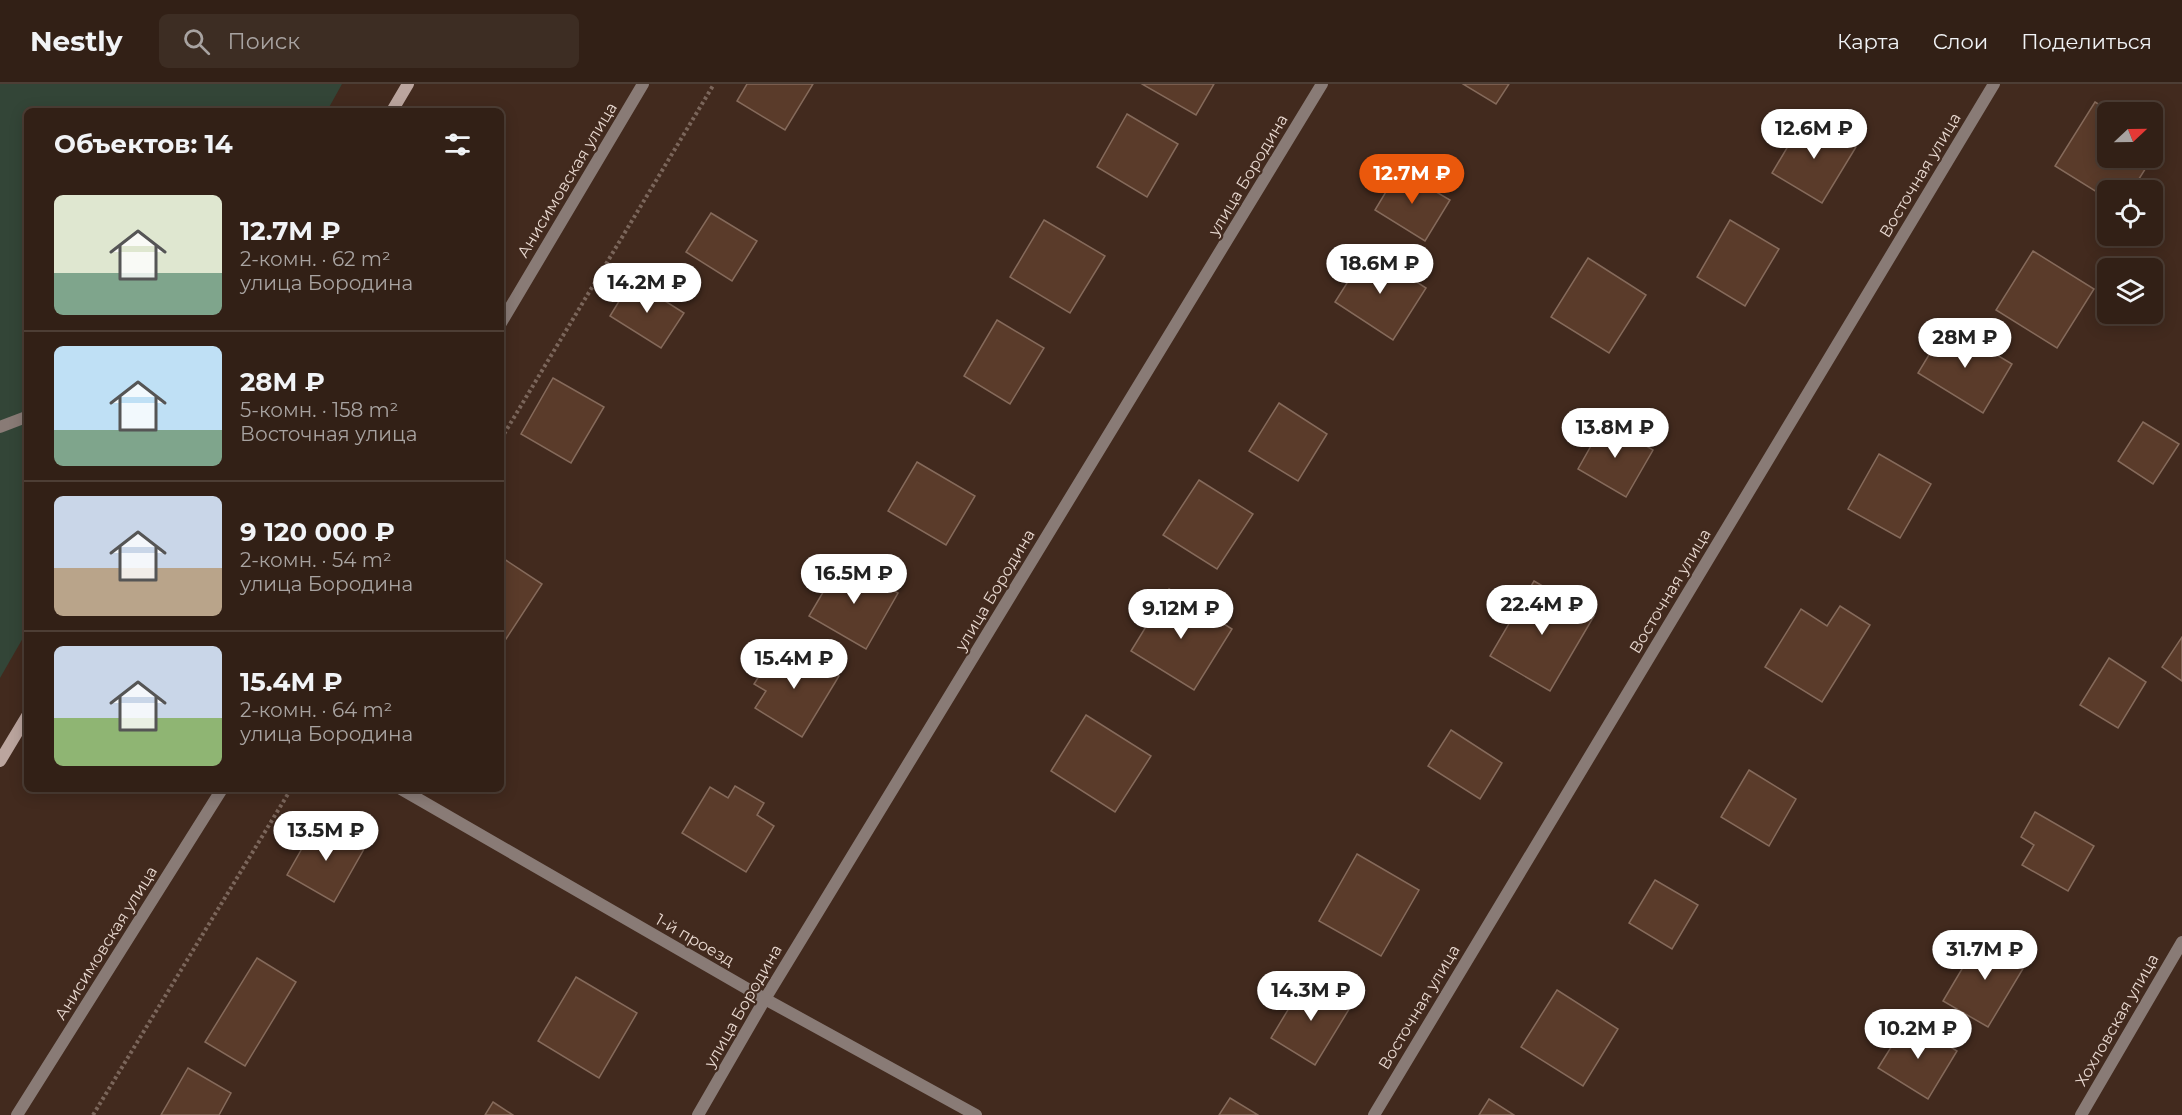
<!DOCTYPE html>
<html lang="ru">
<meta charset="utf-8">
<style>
:root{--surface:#322016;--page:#3d2d23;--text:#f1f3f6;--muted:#a8a3a1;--line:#4d3e35;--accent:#ea580c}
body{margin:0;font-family:Montserrat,sans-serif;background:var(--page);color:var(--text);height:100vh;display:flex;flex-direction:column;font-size:22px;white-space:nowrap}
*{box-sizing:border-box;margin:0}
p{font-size:20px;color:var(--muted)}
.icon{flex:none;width:33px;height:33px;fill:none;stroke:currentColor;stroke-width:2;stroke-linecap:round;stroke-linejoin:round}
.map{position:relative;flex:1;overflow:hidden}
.details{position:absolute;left:24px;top:24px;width:480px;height:684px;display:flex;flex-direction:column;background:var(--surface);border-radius:9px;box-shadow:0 3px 15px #0003,0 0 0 2px var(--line)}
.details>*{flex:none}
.needle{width:39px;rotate:68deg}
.buttons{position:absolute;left:2097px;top:18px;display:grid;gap:12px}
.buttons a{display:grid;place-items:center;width:66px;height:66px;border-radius:9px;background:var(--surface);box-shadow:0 3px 15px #0003,0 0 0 2px var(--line);font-size:30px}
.price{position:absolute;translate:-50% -51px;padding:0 14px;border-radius:21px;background:#fff;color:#222;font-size:20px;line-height:39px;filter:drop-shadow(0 2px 3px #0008)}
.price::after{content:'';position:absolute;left:50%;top:36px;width:18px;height:14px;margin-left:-9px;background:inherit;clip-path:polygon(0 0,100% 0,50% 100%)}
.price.on{background:var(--accent);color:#fff}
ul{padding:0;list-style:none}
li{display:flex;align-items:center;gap:18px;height:150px;padding:0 30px}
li+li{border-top:2px solid var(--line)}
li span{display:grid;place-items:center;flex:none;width:168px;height:120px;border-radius:9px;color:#555}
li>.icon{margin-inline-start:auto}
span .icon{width:72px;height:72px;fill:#fffc;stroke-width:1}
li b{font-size:26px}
h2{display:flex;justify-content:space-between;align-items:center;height:72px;padding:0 30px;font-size:26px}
header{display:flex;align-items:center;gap:36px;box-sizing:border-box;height:84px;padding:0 30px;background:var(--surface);border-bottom:2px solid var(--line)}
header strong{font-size:28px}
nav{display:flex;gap:33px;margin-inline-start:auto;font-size:21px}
.search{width:420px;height:54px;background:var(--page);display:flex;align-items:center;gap:15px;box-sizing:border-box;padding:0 21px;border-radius:9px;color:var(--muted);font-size:22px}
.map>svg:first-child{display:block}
</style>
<header>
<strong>Nestly</strong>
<div class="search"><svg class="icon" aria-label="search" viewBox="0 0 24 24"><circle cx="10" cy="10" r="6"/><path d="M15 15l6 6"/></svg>Поиск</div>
<nav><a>Карта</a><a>Слои</a><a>Поделиться</a></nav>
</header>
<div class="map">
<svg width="2182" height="1031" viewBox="0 0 2182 1031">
<rect width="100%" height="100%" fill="#422a1e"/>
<polygon fill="#334537" points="0,0 342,0 327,27 27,27 27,547 0,594"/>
<g fill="#5a3b2a" stroke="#856a5b" stroke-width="1.5">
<polygon points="747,0 813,0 785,46 737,17"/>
<polygon points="1142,0 1214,0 1196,31"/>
<polygon points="1463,0 1509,0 1496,20"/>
<polygon points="2095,18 2111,28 2108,28 2108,74 2152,74 2152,55 2161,60 2132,106 2108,106 2108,115 2055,82"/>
<polygon points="1127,30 1178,60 1147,113 1097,83"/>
<polygon points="1806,32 1856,63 1822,119 1772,89"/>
<polygon points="1399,86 1450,116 1425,157 1375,126"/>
<polygon points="711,129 757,157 732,197 686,168"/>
<polygon points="1044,136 1105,172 1070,229 1010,193"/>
<polygon points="1730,136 1779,165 1745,222 1697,193"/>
<polygon points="1368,166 1426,204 1393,256 1335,218"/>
<polygon points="2033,167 2094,205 2057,264 1996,226"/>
<polygon points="1588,174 1646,211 1609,269 1551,233"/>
<polygon points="632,196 684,229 661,264 610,232"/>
<polygon points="997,236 1044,264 1010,320 964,292"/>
<polygon points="1947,241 2012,280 1983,329 1918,289"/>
<polygon points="553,294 604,323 571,379 521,350"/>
<polygon points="1279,319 1327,350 1298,397 1249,367"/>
<polygon points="1605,337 1653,366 1626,413 1578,385"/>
<polygon points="2143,338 2179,360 2153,400 2118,377"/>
<polygon points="1879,370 1931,400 1900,454 1848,425"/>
<polygon points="917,378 975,412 946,461 888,427"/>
<polygon points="1199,396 1253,430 1217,485 1163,451"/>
<polygon points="501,473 542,500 506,555 501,552"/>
<polygon points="842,476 898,509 866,565 809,532"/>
<polygon points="1534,497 1594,532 1550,607 1490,572"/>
<polygon points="1169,505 1232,545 1194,606 1131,567"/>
<polygon points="1840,522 1870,541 1822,618 1765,583 1801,525 1827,542"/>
<polygon points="2182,553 2182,597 2162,583"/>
<polygon points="791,564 839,592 802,653 755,624 766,607 754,600 774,569 784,575"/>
<polygon points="2109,574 2146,598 2118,644 2080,621"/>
<polygon points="1086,631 1151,672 1115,728 1051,687"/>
<polygon points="1451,646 1502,679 1480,715 1428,682"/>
<polygon points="1749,686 1796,715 1769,762 1721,733"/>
<polygon points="735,702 764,719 757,731 774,742 746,788 682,749 710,703 728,714"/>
<polygon points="2035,728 2094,762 2068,807 2022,781 2034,761 2021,753"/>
<polygon points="317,738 364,765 334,818 287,791"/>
<polygon points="1357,770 1419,806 1381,872 1319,837"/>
<polygon points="1655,796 1698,821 1672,865 1629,839"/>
<polygon points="1982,851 2027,878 1988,943 1943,917"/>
<polygon points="257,874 296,898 245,982 205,958"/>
<polygon points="576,893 637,929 599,994 538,957"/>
<polygon points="1306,896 1351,922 1315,981 1271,954"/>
<polygon points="1557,906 1618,945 1583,1002 1521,963"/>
<polygon points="1908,936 1957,967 1928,1015 1878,984"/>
<polygon points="188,984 231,1009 219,1031 161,1031"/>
<polygon points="1230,1014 1258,1031 1219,1031"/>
<polygon points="1489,1015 1514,1031 1479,1031"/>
<polygon points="493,1018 513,1031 485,1031"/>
</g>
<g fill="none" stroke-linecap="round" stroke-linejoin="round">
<g stroke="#7b665b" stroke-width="4" stroke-dasharray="3 3" stroke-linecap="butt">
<polyline points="501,355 714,0"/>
<polyline points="93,1031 291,705"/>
</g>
<g stroke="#897b76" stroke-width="12">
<polyline points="501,239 643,0"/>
<polyline points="0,343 26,333"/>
<polyline points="401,705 765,915 976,1031"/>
<polyline points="17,1031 222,705"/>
<polyline points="698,1031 765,915 1322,0"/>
<polyline points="1374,1031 1994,0"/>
<polyline points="2081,1031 2182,858"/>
</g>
<g stroke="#bba59e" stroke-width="12">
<polyline points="392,27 408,0"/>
<polyline points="0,677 27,632"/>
</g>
</g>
<g text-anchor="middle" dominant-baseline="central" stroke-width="4.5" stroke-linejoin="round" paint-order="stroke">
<g font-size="16" fill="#e9d9d1" stroke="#422a1e">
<text transform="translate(1248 91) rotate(-59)">улица Бородина</text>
<text transform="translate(1920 91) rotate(-59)">Восточная улица</text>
<text transform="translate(567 96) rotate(-59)">Анисимовская улица</text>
<text transform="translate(995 506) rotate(-59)">улица Бородина</text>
<text transform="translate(1670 507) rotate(-59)">Восточная улица</text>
<text transform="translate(695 856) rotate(30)">1-й проезд</text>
<text transform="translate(106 859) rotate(-58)">Анисимовская улица</text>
<text transform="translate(743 922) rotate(-60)">улица Бородина</text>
<text transform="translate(1419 923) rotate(-59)">Восточная улица</text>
<text transform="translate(2117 936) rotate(-60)">Хохловская улица</text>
</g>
</g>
</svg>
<div class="buttons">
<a><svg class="needle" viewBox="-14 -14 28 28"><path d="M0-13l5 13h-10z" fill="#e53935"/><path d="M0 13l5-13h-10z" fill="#a8a3a1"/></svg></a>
<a><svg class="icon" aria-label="locate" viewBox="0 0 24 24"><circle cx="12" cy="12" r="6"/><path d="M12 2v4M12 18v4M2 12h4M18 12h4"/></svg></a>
<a><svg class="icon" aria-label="layers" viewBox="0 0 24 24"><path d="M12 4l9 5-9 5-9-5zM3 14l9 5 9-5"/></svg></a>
</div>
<b class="price" style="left:1814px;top:76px">12.6M ₽</b>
<b class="price on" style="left:1412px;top:121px">12.7M ₽</b>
<b class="price" style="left:1380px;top:211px">18.6M ₽</b>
<b class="price" style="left:647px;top:230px">14.2M ₽</b>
<b class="price" style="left:1965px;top:285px">28M ₽</b>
<b class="price" style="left:1615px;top:375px">13.8M ₽</b>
<b class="price" style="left:854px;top:521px">16.5M ₽</b>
<b class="price" style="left:1542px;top:552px">22.4M ₽</b>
<b class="price" style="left:1181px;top:556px">9.12M ₽</b>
<b class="price" style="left:794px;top:606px">15.4M ₽</b>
<b class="price" style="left:326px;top:778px">13.5M ₽</b>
<b class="price" style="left:1985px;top:897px">31.7M ₽</b>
<b class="price" style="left:1311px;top:938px">14.3M ₽</b>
<b class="price" style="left:1918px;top:976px">10.2M ₽</b>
<section class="details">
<h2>Объектов: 14<svg class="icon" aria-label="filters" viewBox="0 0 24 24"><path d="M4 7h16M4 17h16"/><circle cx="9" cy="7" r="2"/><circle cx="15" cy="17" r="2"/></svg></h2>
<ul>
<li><span style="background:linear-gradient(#dfe7d0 65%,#7fa58c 0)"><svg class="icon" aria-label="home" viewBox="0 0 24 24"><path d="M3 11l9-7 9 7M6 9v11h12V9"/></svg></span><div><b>12.7M ₽</b><p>2-комн. · 62 m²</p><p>улица Бородина</p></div></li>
<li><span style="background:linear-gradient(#bfe0f5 70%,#7fa58c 0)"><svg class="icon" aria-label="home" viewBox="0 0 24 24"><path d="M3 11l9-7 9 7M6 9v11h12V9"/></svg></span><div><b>28M ₽</b><p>5-комн. · 158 m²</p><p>Восточная улица</p></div></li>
<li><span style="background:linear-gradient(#c9d6e8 60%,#b9a48a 0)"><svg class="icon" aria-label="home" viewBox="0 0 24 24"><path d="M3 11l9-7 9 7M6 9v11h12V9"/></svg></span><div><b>9 120 000 ₽</b><p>2-комн. · 54 m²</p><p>улица Бородина</p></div></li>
<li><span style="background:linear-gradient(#c9d6e8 60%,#8fb573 0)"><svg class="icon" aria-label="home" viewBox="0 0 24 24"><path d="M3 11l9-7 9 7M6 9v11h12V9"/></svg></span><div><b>15.4M ₽</b><p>2-комн. · 64 m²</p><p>улица Бородина</p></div></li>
</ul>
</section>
</div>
